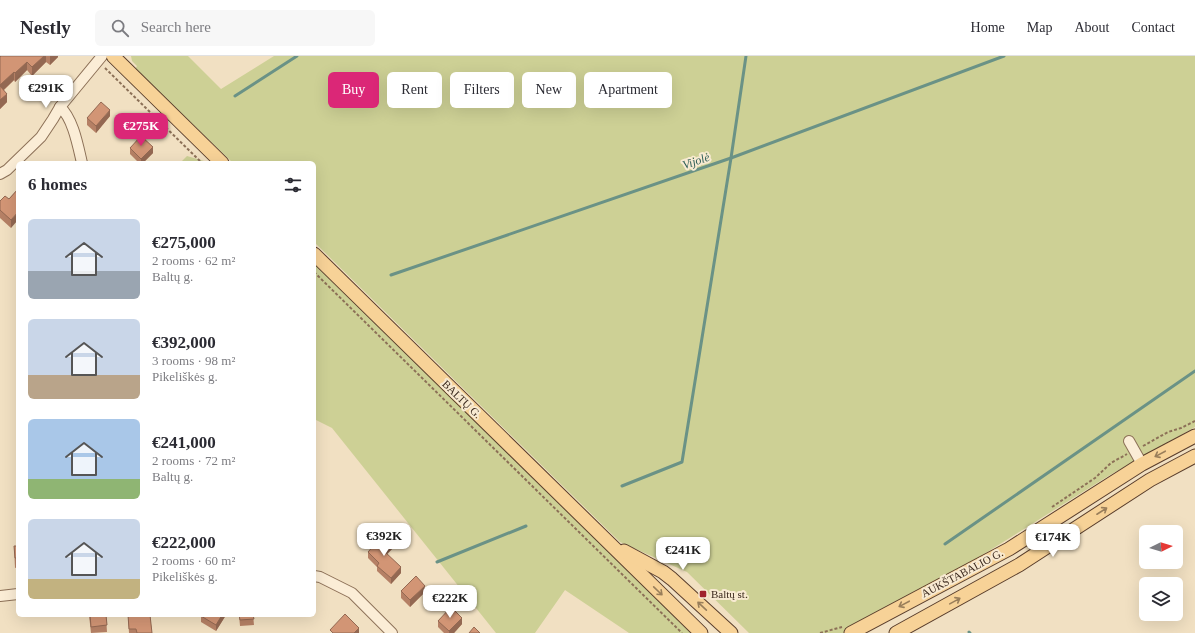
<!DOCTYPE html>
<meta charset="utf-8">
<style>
:root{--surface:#fff;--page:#f7f7f7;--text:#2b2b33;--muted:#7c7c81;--line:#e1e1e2;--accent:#db2777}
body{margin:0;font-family:Georgia,serif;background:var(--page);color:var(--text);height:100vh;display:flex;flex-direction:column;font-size:15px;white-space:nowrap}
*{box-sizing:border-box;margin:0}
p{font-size:13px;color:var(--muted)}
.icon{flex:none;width:22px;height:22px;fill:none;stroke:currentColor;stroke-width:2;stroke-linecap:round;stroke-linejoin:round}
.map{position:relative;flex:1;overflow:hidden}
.details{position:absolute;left:16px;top:105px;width:300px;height:456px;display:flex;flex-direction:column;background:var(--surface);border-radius:6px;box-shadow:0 4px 16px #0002}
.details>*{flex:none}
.banner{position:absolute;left:328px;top:16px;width:380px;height:36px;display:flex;gap:8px}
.needle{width:26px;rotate:85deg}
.fabs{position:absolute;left:1139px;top:469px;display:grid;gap:8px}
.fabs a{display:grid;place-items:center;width:44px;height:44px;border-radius:6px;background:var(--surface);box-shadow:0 4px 16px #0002;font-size:20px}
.price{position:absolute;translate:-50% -34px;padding:0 9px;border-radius:8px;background:#fff;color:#222;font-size:13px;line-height:26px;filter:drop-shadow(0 1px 2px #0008)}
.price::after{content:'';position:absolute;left:50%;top:24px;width:12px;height:9px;margin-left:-6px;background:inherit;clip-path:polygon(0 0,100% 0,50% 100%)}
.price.current{background:var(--accent);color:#fff}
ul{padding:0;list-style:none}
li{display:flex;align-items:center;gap:12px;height:100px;padding:0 12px}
li span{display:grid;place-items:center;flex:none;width:112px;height:80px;border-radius:6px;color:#555}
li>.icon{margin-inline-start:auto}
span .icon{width:48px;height:48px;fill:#fffc;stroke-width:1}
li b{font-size:17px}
h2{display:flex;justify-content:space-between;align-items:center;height:48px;padding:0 12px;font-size:17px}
.tag{padding:0 14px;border-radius:6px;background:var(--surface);box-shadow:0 4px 16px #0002;font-size:14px;line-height:36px}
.tag.current{background:var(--accent);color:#fff}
header{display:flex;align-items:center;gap:24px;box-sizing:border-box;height:56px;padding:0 20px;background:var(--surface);border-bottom:1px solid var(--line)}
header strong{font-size:19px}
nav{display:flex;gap:22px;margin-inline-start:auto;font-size:14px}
.search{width:280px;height:36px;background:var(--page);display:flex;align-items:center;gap:10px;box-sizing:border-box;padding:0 14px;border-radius:6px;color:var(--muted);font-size:15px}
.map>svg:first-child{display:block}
</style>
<header>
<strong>Nestly</strong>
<div class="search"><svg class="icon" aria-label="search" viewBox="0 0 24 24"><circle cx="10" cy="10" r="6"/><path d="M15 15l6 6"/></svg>Search here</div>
<nav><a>Home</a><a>Map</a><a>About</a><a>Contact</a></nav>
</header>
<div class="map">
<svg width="1195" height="577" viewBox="0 0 1195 577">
<rect width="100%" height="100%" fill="#f1e0c2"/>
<g fill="#cdd095">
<polygon points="131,0 188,0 221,33 274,0 1195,0 1195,371 1110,419 952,518 844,577 749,577 687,516 620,486 314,186 314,107 233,107 135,13 137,10 132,5"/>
<polygon points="187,100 204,105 207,107 180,107"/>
<polygon points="314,206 693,577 629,577 565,534 535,577 496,577 332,372 314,363"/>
</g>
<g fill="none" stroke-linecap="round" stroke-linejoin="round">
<g stroke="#6a9286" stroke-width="3">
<polyline points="235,40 297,0"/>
<polyline points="391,219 731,102 1004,0"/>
<polyline points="622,430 682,406 731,102 746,0"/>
<polyline points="945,488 1195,315"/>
<polyline points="437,506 526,470"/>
<polyline points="969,576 970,577"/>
</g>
<g stroke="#8c7057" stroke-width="12">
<g id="minor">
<path d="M60 51C73 62 78 90 82 107"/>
<polyline points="0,118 7,114 41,81 53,63 60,51 102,0"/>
<polyline points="1129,385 1142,408"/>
<polyline points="314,520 320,521 352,537 392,577"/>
<polyline points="0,540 18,538"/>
</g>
</g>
<g stroke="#5a3e2c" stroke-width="15">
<g id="major">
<polyline points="113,0 222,107"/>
<polyline points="314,198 701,577"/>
<polyline points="624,495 663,516 672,523 731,577"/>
<polyline points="851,577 1009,493 1142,408 1195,380"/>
<polyline points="896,577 1019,509 1150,424 1195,400"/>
</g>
</g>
<g stroke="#8c7057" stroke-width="2" stroke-dasharray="3 2" stroke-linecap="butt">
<polyline points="105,12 202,107"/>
<polyline points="314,216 682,577"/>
<polyline points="1143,390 1168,376 1181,372 1195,365"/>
<polyline points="1052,451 1095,422 1111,407 1127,398"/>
<polyline points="820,577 842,571"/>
</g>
<use href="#minor" stroke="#fbedd6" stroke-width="10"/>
<use href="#major" stroke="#f7d297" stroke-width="13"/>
</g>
<g fill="#b58065">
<polygon points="1,0 58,0 58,1 50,9 46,6 32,20 27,14 15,26 14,24 4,34 7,46 0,53 0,1"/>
<polygon points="110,60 96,77 87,69 87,62"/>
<polygon points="130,92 153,97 143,107 139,107 130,98"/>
<polygon points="18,133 11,172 0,162 0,145 9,143"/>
<polygon points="14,490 18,490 18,511 15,512"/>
<polygon points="393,492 387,498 401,517 391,528 377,515 377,511 368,502 368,496"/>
<polygon points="401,535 425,536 410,551 401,542"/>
<polygon points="89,559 106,559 107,576 91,577"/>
<polygon points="128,559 150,559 152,577 129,577"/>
<polygon points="226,559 216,575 201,566 201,560"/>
<polygon points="239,559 253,559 254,569 240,570"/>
<polygon points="438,565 462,568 454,577 444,577 438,571"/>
</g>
<g fill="#936852">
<polygon points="44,0 46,0 46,6 32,20 32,11"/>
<polygon points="50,0 58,0 58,1 50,9"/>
<polygon points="27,6 27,14 15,26 15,17"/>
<polygon points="14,16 14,24 0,37 0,29"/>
<polygon points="7,38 7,46 0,53 0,44"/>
<polygon points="110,54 110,60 96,77 96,70"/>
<polygon points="153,91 153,97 143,107 141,107 141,103"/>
<polygon points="18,156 18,164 11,172 11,164"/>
<polygon points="393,486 393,492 384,501 384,495"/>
<polygon points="401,511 401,517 391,528 391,522"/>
<polygon points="425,530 425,536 410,551 410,544"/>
<polygon points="222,559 226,559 216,575 216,569"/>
<polygon points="462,562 462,568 454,577 449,577 449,575"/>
<polygon points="359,572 359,577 354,577"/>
</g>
<g fill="#d29575" stroke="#936852">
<polygon points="1,0 44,0 32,11 27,6 15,17 14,16 0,29 0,1"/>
<polygon points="0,30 7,38 0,44"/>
<polygon points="101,46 110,54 96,70 87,62"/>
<polygon points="141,80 153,91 141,103 130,92"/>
<polygon points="18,133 18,156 11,164 0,154 0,145 5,140 9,143"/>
<polygon points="384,478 393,486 384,495 401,511 391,522 377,510 379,507 368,496"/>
<polygon points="14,490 18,490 18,502 15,502"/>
<polygon points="416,520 425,530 410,544 401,535"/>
<polygon points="451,551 462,562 449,575 438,565"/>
<polygon points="345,558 359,572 354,577 333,577 330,574"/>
<polygon points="90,559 106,559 107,569 91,571"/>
<polygon points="128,559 150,559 152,577 137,577 136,573 129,573"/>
<polygon points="201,559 222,559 216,569 201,560"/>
<polygon points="239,559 253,559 254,563 240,564"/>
<polygon points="474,571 480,577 469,577"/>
</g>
<defs><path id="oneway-shaft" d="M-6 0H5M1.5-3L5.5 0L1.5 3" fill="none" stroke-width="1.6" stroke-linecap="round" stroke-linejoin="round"/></defs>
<g stroke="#997e5a">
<use href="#oneway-shaft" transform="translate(1160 398) rotate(152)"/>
<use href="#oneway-shaft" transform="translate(1102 455) rotate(-33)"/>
<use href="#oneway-shaft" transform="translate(658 535) rotate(44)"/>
<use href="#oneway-shaft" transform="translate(955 545) rotate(-29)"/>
<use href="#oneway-shaft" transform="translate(904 548) rotate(152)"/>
<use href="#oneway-shaft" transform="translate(702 550) rotate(-137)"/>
</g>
<rect fill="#a0232d" stroke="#f8ead2" stroke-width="1.5" x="699" y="534" width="8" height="8" rx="2"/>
<g text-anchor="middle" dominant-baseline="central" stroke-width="4" stroke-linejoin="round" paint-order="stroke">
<g font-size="11" fill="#3b291d" stroke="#f8ead2">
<text transform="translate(462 343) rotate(44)">BALTŲ G.</text>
<text transform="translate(962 517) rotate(-28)">AUKŠTABALIO G.</text>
</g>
<g font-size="11" fill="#3b291d" stroke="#f8ead2" text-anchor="start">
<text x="711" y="538">Baltų st.</text>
</g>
<g font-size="12" font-style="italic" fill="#2b5c55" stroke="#f8ead2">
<text transform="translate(696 105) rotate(-19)">Vijolė</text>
</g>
</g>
</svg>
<div class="fabs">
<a><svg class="needle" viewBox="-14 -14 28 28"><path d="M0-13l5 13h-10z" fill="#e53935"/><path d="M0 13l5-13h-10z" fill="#7c7c81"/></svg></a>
<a><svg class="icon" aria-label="layers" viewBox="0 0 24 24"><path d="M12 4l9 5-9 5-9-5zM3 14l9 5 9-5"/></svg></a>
</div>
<b class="price" style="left:46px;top:53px">€291K</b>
<b class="price current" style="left:141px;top:91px">€275K</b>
<b class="price" style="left:384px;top:501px">€392K</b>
<b class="price" style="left:1053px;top:502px">€174K</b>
<b class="price" style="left:683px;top:515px">€241K</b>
<b class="price" style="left:450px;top:563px">€222K</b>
<div class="banner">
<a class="tag current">Buy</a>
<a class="tag">Rent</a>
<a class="tag">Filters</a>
<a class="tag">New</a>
<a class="tag">Apartment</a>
</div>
<section class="details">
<h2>6 homes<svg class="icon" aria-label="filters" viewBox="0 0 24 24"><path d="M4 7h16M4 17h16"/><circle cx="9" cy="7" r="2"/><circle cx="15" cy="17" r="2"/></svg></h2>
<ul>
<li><span style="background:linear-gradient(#c9d6e8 65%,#9aa5b1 0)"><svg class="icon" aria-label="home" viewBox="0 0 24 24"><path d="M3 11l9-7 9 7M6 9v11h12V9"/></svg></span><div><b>€275,000</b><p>2 rooms · 62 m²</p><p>Baltų g.</p></div></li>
<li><span style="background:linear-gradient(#c9d6e8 70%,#b9a48a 0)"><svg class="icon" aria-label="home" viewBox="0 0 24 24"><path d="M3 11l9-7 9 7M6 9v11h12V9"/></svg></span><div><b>€392,000</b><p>3 rooms · 98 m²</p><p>Pikeliškės g.</p></div></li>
<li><span style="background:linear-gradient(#a9c7e8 75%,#8fb573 0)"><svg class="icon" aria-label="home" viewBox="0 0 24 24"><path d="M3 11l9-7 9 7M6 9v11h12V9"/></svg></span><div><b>€241,000</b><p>2 rooms · 72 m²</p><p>Baltų g.</p></div></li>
<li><span style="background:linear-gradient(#c9d6e8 75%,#c2b280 0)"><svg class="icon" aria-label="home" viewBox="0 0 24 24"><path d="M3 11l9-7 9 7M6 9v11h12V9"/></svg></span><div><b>€222,000</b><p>2 rooms · 60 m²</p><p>Pikeliškės g.</p></div></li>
</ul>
</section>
</div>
